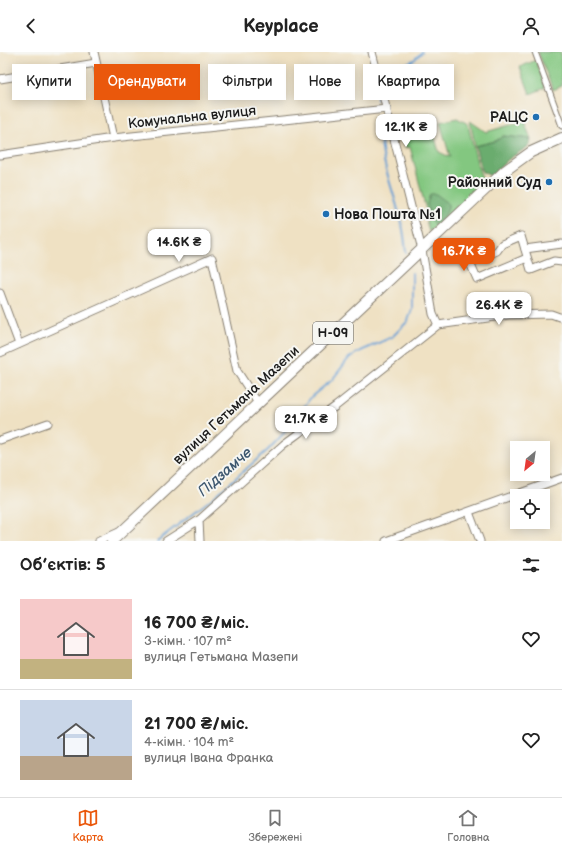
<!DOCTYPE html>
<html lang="uk">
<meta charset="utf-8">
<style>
:root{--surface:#fff;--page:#f2f2f2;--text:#222;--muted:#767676;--line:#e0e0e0;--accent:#ea580c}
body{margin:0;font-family:"Balsamiq Sans",sans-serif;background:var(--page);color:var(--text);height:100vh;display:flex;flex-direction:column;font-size:15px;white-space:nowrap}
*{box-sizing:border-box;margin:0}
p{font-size:13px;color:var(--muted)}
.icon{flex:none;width:22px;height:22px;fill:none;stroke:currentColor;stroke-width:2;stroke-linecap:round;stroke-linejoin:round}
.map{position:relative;height:489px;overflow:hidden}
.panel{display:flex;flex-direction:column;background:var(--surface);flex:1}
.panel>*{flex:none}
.hud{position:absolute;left:12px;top:12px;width:538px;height:36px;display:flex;gap:8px}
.needle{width:26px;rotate:209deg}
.buttons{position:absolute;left:510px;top:389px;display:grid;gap:8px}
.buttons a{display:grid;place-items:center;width:40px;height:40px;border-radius:0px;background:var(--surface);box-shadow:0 2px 10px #0003;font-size:20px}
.price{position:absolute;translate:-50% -34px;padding:0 9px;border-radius:8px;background:#fff;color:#222;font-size:13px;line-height:26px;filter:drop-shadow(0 1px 2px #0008)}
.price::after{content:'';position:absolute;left:50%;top:24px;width:12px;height:9px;margin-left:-6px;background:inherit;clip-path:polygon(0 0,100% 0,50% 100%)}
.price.current{background:var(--accent);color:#fff}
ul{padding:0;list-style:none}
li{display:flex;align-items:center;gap:12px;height:100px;padding:0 20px}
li+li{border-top:1px solid var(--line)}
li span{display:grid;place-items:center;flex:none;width:112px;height:80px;border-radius:0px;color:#555}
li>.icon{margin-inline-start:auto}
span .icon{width:48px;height:48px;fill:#fffc;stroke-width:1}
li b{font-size:17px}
h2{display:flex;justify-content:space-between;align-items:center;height:48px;padding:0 20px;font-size:17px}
.tag{padding:0 14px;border-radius:0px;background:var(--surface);box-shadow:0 2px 10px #0003;font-size:14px;line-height:36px}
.tag.current{background:var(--accent);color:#fff}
header{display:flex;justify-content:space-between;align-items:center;height:52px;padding:0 20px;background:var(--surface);font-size:18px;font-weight:600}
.tabs{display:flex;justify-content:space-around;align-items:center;height:56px;border-top:1px solid var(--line);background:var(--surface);font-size:11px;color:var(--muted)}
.tabs a{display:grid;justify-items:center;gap:2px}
.tabs .current{color:var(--accent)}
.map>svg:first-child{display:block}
</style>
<header><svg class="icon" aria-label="back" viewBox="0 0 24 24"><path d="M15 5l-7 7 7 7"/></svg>Keyplace<svg class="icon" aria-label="person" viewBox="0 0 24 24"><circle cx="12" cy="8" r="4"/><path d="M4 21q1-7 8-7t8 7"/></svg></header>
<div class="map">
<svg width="562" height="489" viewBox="0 0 562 489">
<rect width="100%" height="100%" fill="#f6f6f2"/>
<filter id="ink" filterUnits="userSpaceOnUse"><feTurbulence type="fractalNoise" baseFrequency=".025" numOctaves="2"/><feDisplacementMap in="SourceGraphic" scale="8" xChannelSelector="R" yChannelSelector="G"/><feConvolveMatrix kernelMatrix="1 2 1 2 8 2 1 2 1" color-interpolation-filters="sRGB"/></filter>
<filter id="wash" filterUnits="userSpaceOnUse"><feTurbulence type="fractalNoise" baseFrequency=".012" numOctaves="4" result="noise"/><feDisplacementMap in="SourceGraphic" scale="16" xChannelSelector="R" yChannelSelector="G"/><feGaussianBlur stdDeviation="0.9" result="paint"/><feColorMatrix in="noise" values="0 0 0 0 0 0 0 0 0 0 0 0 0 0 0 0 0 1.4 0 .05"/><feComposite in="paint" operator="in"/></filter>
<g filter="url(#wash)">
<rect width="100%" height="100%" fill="#efe1c3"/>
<g fill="#83c780" stroke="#50724e">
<polygon points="538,0 561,0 562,34 553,38"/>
<polygon points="536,8 545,36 530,42 520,15"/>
<polygon points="457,66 468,72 478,115 484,131 429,180 425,164 427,162 410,95 406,96 401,80 431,72 439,100 450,105 440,70"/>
<polygon points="470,69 486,80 524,69 531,87 503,84 496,89 475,94"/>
</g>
<g fill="#6aac6e" stroke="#436445">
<polygon points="503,84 531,87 529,94 509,107 491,124 482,120 475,94 496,89"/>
<path d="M430 142H436L448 151C449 159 443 168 435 172L432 170 427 152Z"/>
</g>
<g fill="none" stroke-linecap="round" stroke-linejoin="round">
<g stroke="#659fd4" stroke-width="2">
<polyline points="387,26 403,13 414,8 422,0"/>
<polyline points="377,48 377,34"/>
<path d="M381 67C377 104 394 138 402 173 404 181 405 191 406 200"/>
<polyline points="157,489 209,449 268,398 285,380 312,344 332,328 349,306 361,299 392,285 408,269 412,257 412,221"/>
</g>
</g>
</g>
<g filter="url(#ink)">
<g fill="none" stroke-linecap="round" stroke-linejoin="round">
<g stroke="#867e70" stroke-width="7">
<polyline id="pedestrian" points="535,0 562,74"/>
</g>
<g stroke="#867e70" stroke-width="9">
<g id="minor">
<polyline points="94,0 113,86"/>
<polyline points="372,0 422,198 433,262 438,273"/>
<polyline points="0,27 96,11"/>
<polyline points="0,103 113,86 387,57"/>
<polyline points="525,197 562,192"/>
<polyline points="527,206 477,227 470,211 497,199 502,192 521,184 531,218 554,209 562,210"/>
<polyline points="0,241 19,292"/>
<polyline points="0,301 212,206 237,319 258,351"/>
<polyline points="0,388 48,371"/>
<polyline points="469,460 480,489"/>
<polyline points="199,468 200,489"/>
<polyline points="99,489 119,480"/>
<polyline points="166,489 199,468 284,392 336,354 438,273 509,263 551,262 562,266"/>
<polyline points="386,489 562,426"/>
</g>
</g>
<g stroke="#867e70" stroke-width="12">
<polyline id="primary" points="112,489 506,118 531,100 562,86"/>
</g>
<use href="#pedestrian" stroke="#fff" stroke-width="5"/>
<use href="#minor" stroke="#fff" stroke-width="7"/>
<use href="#primary" stroke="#fff" stroke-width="10"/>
</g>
</g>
<g fill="#1f6fb2" stroke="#f6f6f2" stroke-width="1.5">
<circle cx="536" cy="65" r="4"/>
<circle cx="549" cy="130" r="4"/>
<circle cx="326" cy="162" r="4"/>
</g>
<g text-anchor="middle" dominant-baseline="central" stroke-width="4" stroke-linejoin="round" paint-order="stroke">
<rect fill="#f6f6f2" stroke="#5d5d5c" stroke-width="1" x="313" y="270" width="40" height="22" rx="3"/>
<g font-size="13" font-weight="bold" fill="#1c1c1c">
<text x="333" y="281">Н-09</text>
</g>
<g font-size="14" fill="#1c1c1c" stroke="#f6f6f2">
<text transform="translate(192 65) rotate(-6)">Комунальна вулиця</text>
<text transform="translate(236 353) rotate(-43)">вулиця Гетьмана Мазепи</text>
</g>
<g font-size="14" font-weight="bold" fill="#1c1c1c" stroke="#f6f6f2" text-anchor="end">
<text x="528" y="65">РАЦС</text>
<text x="541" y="130">Районний Суд</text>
<text x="334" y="162" text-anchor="start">Нова Пошта №1</text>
</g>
<g font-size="15" font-style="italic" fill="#3d576f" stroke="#f6f6f2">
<text transform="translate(225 420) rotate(-41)">Підзамче</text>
</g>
</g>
</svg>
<div class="buttons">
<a><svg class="needle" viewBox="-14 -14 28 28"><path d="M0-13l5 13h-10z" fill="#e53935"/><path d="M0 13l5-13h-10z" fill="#767676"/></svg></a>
<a><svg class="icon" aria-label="locate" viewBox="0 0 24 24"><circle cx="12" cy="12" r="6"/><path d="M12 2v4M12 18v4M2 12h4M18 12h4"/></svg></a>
</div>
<b class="price" style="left:406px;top:96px">12.1K ₴</b>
<b class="price" style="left:179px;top:211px">14.6K ₴</b>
<b class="price current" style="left:464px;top:220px">16.7K ₴</b>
<b class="price" style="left:499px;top:274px">26.4K ₴</b>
<b class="price" style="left:306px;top:388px">21.7K ₴</b>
<div class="hud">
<a class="tag">Купити</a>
<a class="tag current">Орендувати</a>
<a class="tag">Фільтри</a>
<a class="tag">Нове</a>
<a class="tag">Квартира</a>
</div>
</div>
<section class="panel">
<h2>Об’єктів: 5<svg class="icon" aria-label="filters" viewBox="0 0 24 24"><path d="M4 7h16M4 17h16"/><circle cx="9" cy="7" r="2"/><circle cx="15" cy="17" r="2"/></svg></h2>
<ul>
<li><span style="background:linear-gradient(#f6c9c9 75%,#c2b280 0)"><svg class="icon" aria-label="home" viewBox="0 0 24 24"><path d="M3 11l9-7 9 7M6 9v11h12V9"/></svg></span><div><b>16 700 ₴/міс.</b><p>3-кімн. · 107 m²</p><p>вулиця Гетьмана Мазепи</p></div><svg class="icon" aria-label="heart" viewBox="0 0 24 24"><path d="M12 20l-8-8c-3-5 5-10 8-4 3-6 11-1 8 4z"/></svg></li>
<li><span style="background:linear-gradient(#c9d6e8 70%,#b9a48a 0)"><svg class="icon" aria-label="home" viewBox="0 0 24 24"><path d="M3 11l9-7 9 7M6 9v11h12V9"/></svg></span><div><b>21 700 ₴/міс.</b><p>4-кімн. · 104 m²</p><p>вулиця Івана Франка</p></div><svg class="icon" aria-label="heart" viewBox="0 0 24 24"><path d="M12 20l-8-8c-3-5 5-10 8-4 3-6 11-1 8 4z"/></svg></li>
</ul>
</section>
<nav class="tabs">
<a class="current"><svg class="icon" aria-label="map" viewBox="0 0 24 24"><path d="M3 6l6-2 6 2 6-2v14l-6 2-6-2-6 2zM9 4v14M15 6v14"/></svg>Карта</a>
<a><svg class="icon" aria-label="saved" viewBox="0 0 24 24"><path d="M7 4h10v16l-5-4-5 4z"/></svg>Збережені</a>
<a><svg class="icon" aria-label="home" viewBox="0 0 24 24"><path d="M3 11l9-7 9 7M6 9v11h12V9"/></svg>Головна</a>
</nav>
